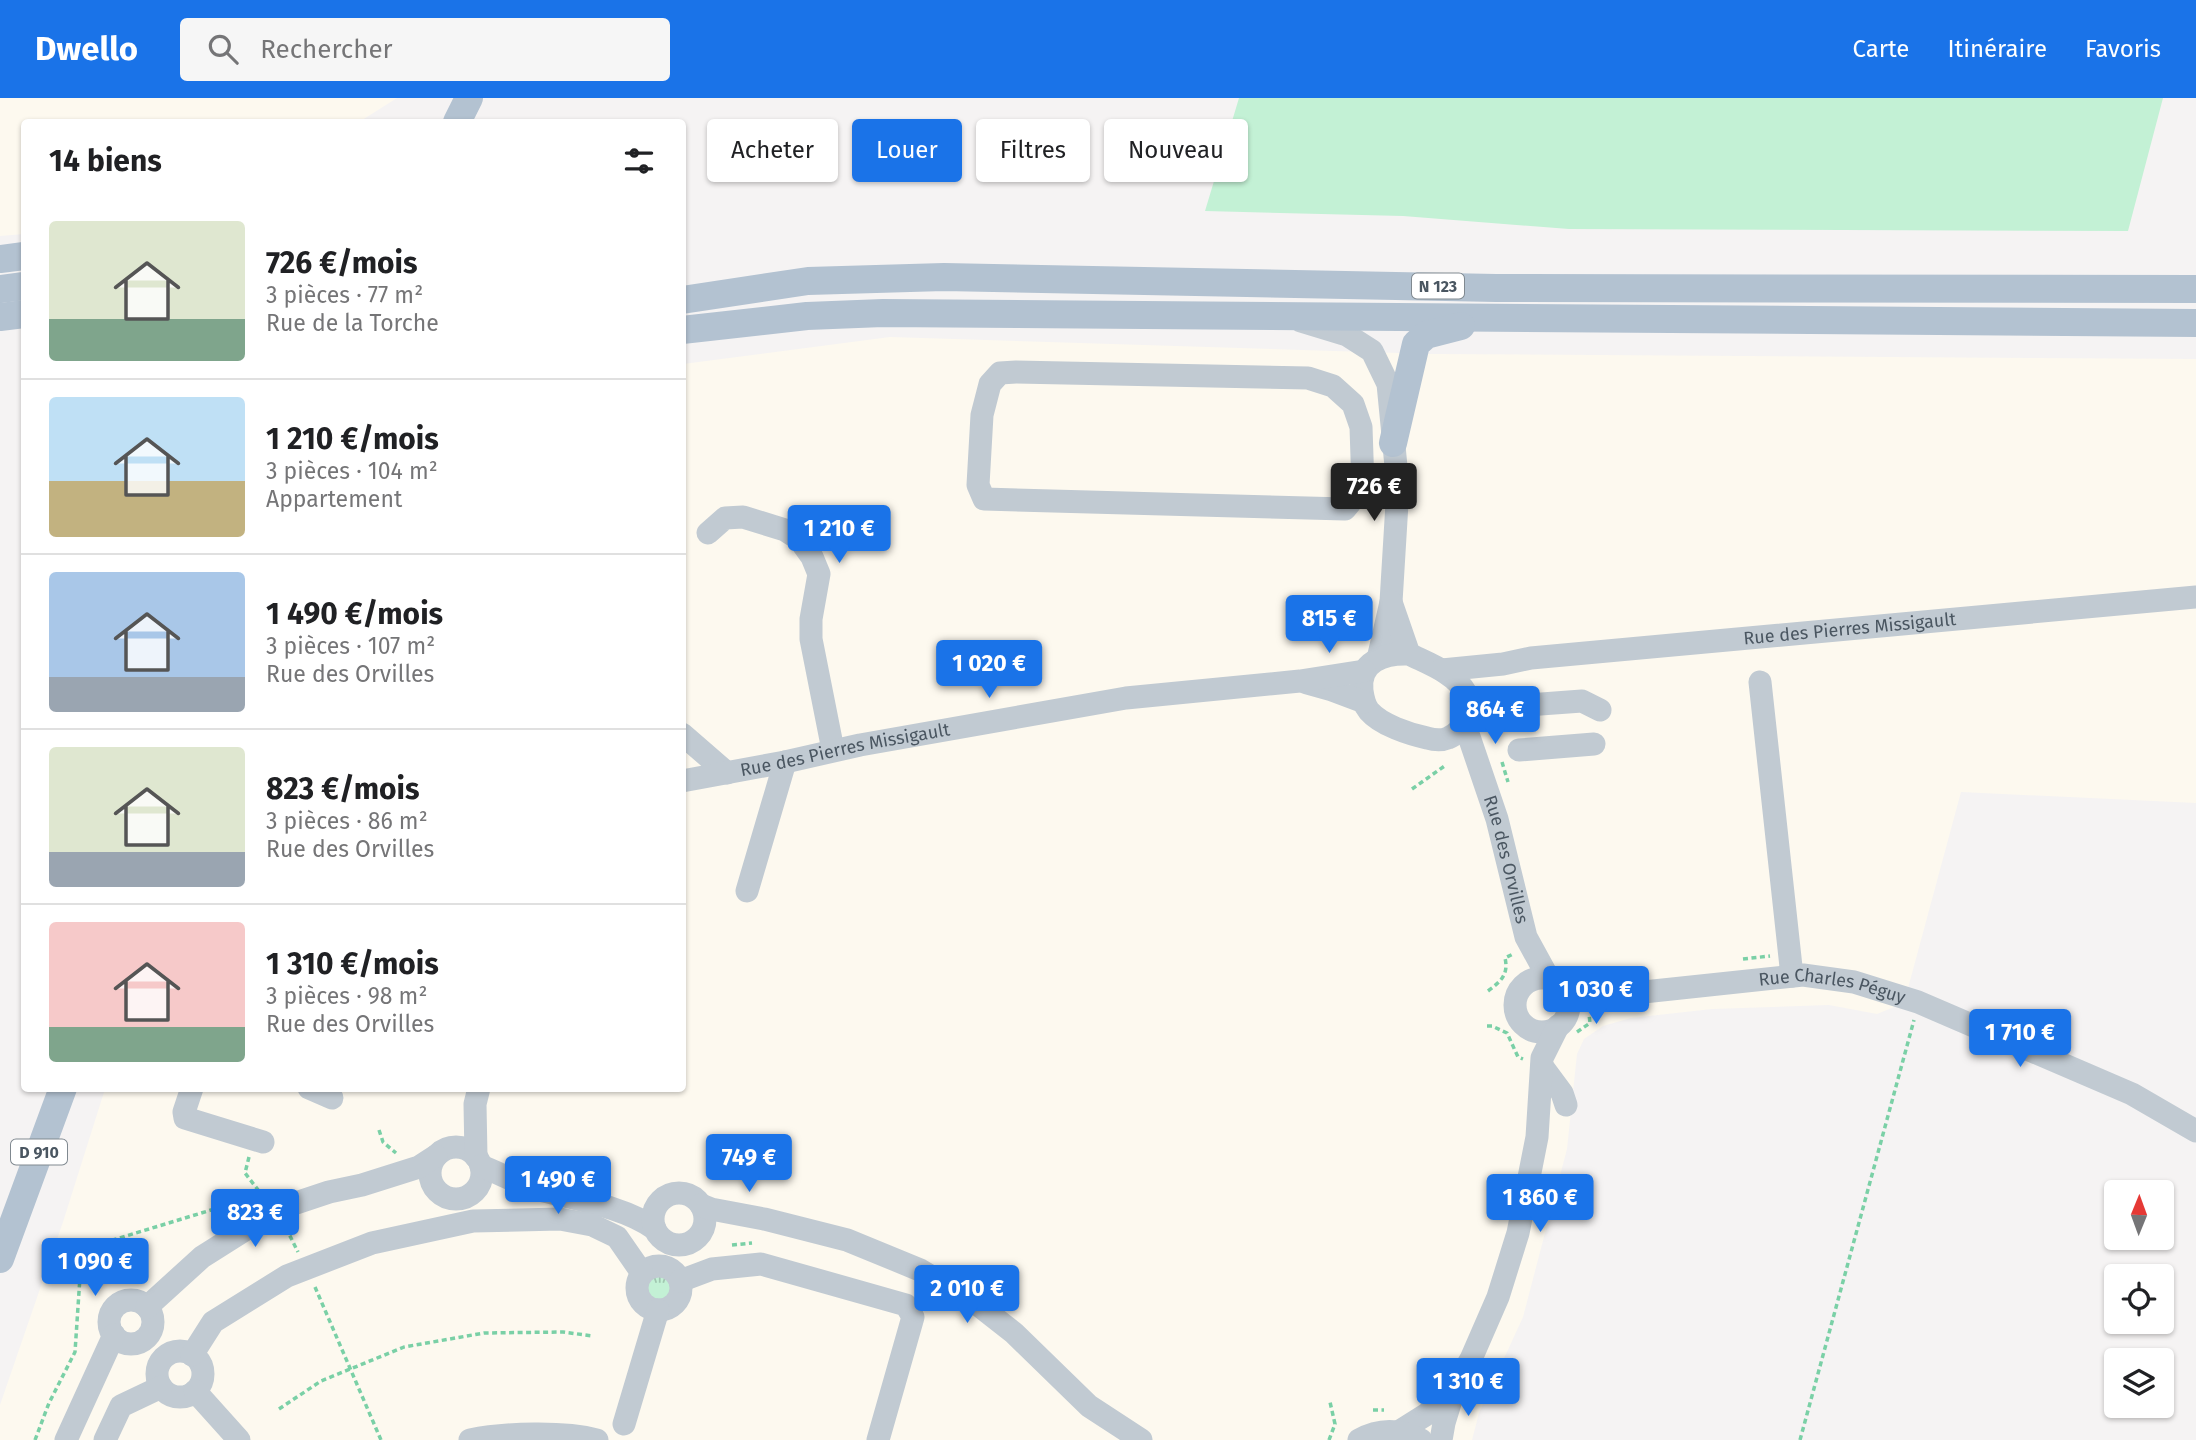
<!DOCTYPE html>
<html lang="fr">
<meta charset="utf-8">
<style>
:root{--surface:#fff;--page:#f6f6f6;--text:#202124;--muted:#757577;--line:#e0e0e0;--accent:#1a73e8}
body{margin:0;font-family:"Fira Sans",sans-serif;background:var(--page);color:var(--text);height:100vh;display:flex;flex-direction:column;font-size:26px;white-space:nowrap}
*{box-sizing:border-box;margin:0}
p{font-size:23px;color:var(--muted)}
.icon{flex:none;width:38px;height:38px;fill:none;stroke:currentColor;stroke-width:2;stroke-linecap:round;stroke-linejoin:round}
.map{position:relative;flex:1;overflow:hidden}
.details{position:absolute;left:21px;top:21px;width:665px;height:973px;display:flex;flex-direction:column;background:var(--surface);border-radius:7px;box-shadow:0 2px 5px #0004}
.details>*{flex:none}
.top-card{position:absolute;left:707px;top:21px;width:665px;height:63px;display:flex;gap:14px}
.needle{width:46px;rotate:1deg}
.buttons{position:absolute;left:2104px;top:1082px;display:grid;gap:14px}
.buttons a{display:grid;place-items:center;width:70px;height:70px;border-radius:7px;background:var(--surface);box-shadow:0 2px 5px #0004;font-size:35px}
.price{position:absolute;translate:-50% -60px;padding:0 16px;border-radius:7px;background:var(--accent);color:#fff;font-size:23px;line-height:46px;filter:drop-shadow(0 2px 4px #0008)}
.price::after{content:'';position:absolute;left:50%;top:42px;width:21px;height:16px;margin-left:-10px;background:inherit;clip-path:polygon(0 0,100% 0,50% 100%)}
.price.selected{background:#222;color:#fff}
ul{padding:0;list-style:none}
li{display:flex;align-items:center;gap:21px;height:175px;padding:0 28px}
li+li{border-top:2px solid var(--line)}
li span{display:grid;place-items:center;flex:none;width:196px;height:140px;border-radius:7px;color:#555}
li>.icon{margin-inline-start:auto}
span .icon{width:84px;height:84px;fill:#fffc;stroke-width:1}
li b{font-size:30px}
h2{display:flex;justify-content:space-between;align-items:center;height:84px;padding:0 28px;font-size:30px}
.pill{padding:0 24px;border-radius:7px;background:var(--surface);box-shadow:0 2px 5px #0004;font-size:24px;line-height:63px}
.pill.selected{background:var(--accent);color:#fff}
header{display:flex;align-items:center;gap:42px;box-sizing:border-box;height:98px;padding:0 35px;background:var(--accent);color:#fff}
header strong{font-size:33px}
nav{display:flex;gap:38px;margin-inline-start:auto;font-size:24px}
.search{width:490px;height:63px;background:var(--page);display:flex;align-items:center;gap:18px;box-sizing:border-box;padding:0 24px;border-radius:7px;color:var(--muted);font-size:26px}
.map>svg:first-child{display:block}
</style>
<header>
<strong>Dwello</strong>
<div class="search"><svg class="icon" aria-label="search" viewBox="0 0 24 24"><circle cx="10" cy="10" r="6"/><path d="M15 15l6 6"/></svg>Rechercher</div>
<nav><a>Carte</a><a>Itinéraire</a><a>Favoris</a></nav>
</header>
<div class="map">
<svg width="2196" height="1342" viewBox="0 0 2196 1342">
<defs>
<pattern id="grass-tufts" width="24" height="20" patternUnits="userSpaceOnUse" patternTransform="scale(1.75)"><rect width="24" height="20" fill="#c3f1d5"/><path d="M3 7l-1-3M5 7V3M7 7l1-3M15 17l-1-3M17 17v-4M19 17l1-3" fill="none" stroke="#a0c6b0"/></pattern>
</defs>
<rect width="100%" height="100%" fill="#f5f3f3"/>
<g fill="#fdf9ef">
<polygon points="0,0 397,0 359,24 24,24 24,136 0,138"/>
<polygon points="890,239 1431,256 2196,261 2196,705 1961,694 1904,905 1877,916 1829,907 1712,911 1631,920 1603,928 1584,941 1577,956 1567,1051 1523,1219 1479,1315 1472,1342 0,1342 0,1307 63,1124 105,991 682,990 683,266"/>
</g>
<circle fill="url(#grass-tufts)" cx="659" cy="1192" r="14"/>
<polygon fill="#c3f1d5" points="1239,0 2163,0 2128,133 1569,131 1403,118 1205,113"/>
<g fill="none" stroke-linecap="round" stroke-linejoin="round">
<g stroke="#7ad0a6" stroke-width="3.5" stroke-dasharray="5 3.5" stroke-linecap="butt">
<polyline points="1502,664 1508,684"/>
<polyline points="1412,691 1446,667"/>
<polyline points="1743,861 1770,858"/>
<path d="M1488 893C1500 884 1509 877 1505 860L1513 856"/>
<polyline points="1487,928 1492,928 1507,935 1518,959 1523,961"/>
<polyline points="1577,934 1590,925 1589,916"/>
<polyline points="379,1032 383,1044 396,1055"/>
<polyline points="249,1059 245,1075 262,1097"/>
<polyline points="722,1071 729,1039"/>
<polyline points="286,1130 298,1154"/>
<polyline points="732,1147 752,1145"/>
<polyline points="315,1189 381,1342"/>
<polyline points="279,1311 321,1283 404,1249 484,1235 563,1234 593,1238"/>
<polyline points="1373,1312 1384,1312"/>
<polyline points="35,1342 49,1305 75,1254 80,1179 94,1157 113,1142 234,1105"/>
<polyline points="1329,1342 1335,1326 1330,1304"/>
<polyline points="1800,1342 1914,922"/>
</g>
<g stroke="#c1cad2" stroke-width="23">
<polyline points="1301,223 1347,237 1372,253 1388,286 1398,389 1391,504 1378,561"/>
<polygon points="1016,274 1308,280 1333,288 1353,306 1361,329 1363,389 1345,411 984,401 978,387 982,317 990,286 1000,275"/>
<polyline points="708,435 725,420 743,419 785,432 799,441 812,459 819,476 811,521 811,541 833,652"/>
<path d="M1391 504 1409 556C1429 566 1455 575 1466 595 1475 610 1463 634 1448 640 1441 643 1434 642 1427 640 1409 636 1381 627 1369 613 1364 607 1363 600 1362 593 1358 563 1385 555 1409 556"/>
<path id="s1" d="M1442 572 1503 566 1531 560 2196 499"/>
<polyline points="1760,584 1792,878"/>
<polyline points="1307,585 1332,592 1364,604"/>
<polyline points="1515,608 1582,603 1600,612"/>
<path id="s2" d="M1464 624 1497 721 1526 839 1549 881"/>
<polyline points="682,636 727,675"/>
<polyline points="1519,652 1594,646"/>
<path id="s3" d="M682 683 785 664 860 647 1126 600 1300 583 1364 573"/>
<polyline points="747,793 785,664"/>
<circle cx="1542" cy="907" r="27"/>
<path id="s4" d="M1562 890 1606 898 1803 877 1854 884 1918 904 2132 996 2196 1033"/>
<polyline points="1542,968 1562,995 1566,1007"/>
<polyline points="192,990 184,1014 185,1020 263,1044"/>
<polyline points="309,990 332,1000"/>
<circle cx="456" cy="1075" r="26"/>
<polyline points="476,1059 475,1006 479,990"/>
<path d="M481 1068C499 1075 517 1085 536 1091 572 1101 624 1108 655 1131"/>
<circle cx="679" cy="1121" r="26"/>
<polyline points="701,1107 711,1111 764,1121 847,1142 920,1172 977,1206 1014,1235 1089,1308 1141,1342"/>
<circle cx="659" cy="1190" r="22"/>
<polyline points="680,1183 712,1171 761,1166 906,1207 913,1219 878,1342"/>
<circle cx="131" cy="1224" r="22"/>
<polyline points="147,1209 202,1159 278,1111 329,1094 362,1087 419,1069 436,1058"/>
<circle cx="180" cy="1276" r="23"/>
<polyline points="192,1257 213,1224 287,1178 372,1145 473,1123 560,1121 592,1127 617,1139 642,1175"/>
<polyline points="195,1293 239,1342"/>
<polyline points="624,1326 658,1212"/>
<polyline points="1400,1333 1427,1316 1453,1292"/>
<polyline points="66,1342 114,1237"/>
<polyline points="105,1342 121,1308 161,1289"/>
<path d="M470 1342C505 1335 563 1333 597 1342"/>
<path d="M1359 1342C1380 1330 1400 1331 1421 1342"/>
<polyline points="1441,1342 1444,1325 1455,1289 1471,1261 1498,1199 1518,1135 1537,1039 1542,960 1558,928"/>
</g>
<g stroke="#b3c2d1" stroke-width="28">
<polyline points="457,24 469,0"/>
<polyline points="0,161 24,158"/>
<polyline points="0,191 24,188"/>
<polyline points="682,202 808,183 944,179 1496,190 2196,191"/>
<polyline points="0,219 24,216"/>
<polyline points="682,232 807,218 883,215 2196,225"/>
<polyline points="1393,345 1416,246 1426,237 1461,228"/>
<polyline points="0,1161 63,990"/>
</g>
</g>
<g text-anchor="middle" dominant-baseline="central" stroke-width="5" stroke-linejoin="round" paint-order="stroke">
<g fill="#fff" stroke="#808990" stroke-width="2">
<rect x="1412" y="175.5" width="52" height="25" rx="5"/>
<rect x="11" y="1041.5" width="56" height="25" rx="5"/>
</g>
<g font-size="16" font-weight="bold" fill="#4a5661">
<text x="1438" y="188">N 123</text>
<text x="39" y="1054">D 910</text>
</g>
<g font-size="18" fill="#4a5661" stroke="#fff">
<text stroke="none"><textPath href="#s1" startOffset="410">Rue des Pierres Missigault</textPath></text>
<text stroke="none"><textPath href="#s3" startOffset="166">Rue des Pierres Missigault</textPath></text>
<text stroke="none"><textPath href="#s2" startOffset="144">Rue des Orvilles</textPath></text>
<text stroke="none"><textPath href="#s4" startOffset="273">Rue Charles Péguy</textPath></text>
</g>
</g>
</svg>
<div class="buttons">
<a><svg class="needle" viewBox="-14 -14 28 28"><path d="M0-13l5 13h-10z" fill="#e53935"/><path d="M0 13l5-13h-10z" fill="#757577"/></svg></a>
<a><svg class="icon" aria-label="locate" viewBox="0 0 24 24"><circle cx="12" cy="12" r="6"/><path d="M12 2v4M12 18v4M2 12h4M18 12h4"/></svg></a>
<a><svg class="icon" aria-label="layers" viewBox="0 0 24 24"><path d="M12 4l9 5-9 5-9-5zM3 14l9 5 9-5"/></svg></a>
</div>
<b class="price selected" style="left:1374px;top:425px">726 €</b>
<b class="price" style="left:839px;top:467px">1 210 €</b>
<b class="price" style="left:1329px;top:557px">815 €</b>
<b class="price" style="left:989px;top:602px">1 020 €</b>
<b class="price" style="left:1495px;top:648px">864 €</b>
<b class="price" style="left:1596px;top:928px">1 030 €</b>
<b class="price" style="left:2020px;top:971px">1 710 €</b>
<b class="price" style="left:749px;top:1096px">749 €</b>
<b class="price" style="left:558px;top:1118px">1 490 €</b>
<b class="price" style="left:1540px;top:1136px">1 860 €</b>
<b class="price" style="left:255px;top:1151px">823 €</b>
<b class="price" style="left:95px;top:1200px">1 090 €</b>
<b class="price" style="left:967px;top:1227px">2 010 €</b>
<b class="price" style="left:1468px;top:1320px">1 310 €</b>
<div class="top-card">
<a class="pill">Acheter</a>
<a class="pill selected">Louer</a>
<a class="pill">Filtres</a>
<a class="pill">Nouveau</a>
</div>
<section class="details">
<h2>14 biens<svg class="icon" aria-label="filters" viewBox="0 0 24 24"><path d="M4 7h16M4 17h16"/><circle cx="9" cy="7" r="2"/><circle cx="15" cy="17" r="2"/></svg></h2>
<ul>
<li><span style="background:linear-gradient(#dfe7d0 70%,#7fa58c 0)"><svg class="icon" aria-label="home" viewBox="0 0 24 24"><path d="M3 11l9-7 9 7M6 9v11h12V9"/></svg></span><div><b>726 €/mois</b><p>3 pièces · 77 m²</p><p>Rue de la Torche</p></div></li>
<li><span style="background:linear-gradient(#bfe0f5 60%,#c2b280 0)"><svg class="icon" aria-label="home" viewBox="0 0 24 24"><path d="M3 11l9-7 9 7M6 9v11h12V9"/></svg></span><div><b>1 210 €/mois</b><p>3 pièces · 104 m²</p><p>Appartement</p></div></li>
<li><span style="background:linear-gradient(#a9c7e8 75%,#9aa5b1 0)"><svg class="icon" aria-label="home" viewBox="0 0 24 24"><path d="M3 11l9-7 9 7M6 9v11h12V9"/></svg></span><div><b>1 490 €/mois</b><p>3 pièces · 107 m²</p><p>Rue des Orvilles</p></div></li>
<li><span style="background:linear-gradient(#dfe7d0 75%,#9aa5b1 0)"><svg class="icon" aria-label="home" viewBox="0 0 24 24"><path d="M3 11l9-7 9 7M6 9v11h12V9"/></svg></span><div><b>823 €/mois</b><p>3 pièces · 86 m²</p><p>Rue des Orvilles</p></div></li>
<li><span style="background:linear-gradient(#f6c9c9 75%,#7fa58c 0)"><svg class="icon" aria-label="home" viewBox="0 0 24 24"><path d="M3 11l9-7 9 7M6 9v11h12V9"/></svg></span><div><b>1 310 €/mois</b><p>3 pièces · 98 m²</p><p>Rue des Orvilles</p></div></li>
</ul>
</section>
</div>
